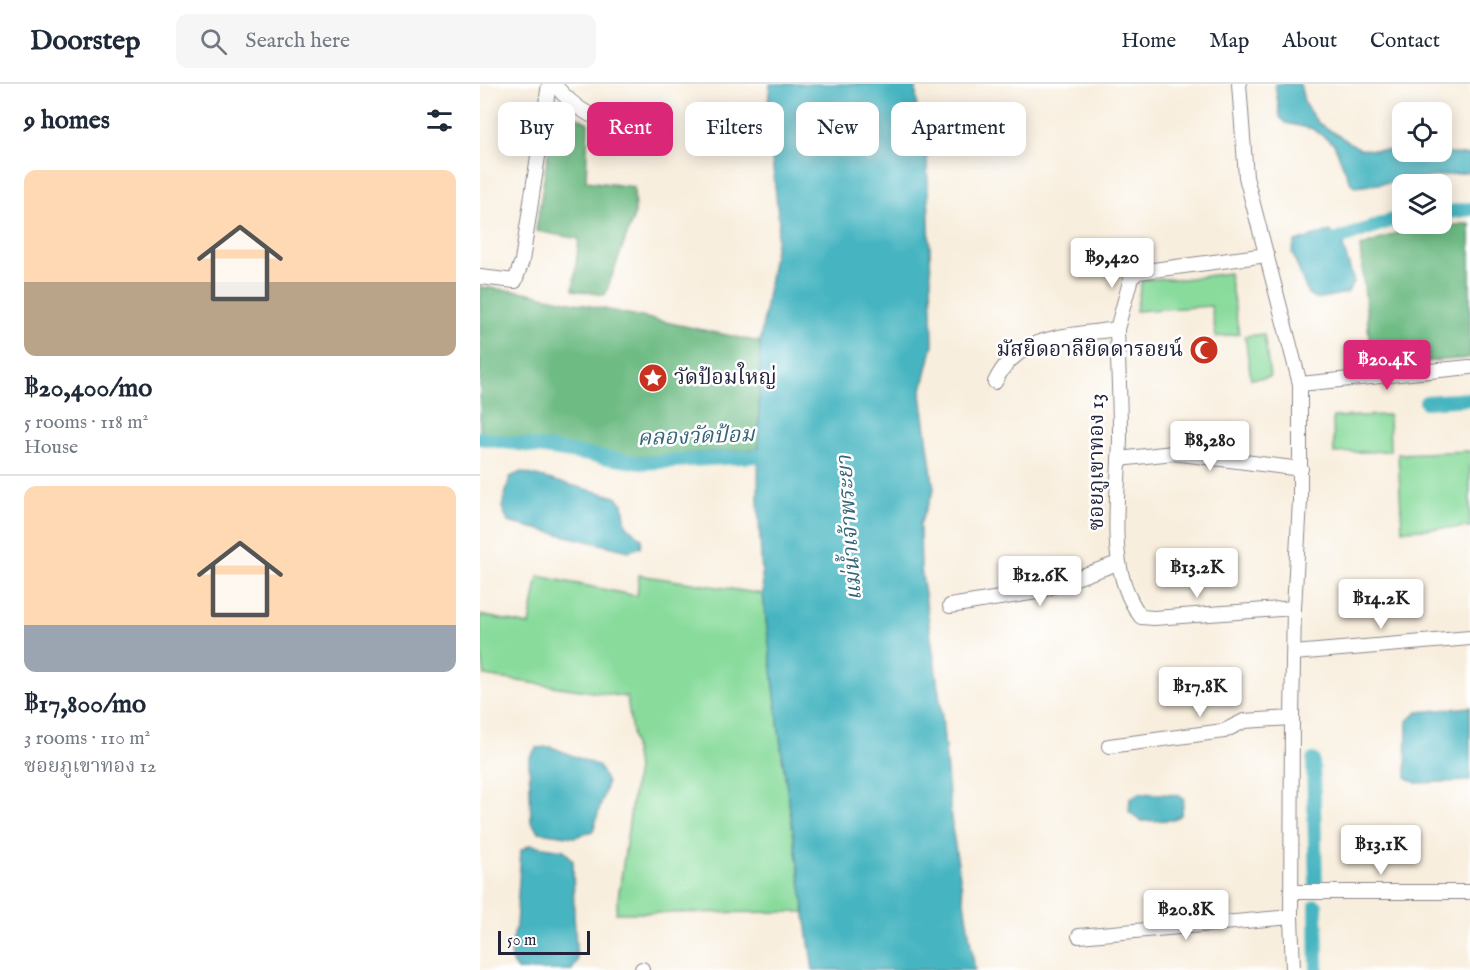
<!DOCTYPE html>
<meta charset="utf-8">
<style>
:root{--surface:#fff;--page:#f6f6f7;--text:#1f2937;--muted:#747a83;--line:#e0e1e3;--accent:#db2777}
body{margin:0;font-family:"IM FELL English","Noto Serif Thai",serif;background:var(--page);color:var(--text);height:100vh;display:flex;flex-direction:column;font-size:22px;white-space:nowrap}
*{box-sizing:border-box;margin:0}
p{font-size:20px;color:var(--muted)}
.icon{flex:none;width:33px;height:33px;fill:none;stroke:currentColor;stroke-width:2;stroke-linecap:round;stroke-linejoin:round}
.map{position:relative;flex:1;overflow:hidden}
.side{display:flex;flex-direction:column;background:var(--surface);width:480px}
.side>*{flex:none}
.hud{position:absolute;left:18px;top:18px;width:570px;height:54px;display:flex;gap:12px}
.fabs{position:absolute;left:912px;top:18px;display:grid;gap:12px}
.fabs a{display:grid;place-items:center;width:60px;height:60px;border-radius:12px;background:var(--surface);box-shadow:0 3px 15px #0003;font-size:30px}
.scale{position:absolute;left:18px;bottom:15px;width:92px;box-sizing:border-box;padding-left:6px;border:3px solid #22223b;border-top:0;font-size:16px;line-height:21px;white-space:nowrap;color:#22223b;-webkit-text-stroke:4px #fff;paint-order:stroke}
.price{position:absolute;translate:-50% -51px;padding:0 14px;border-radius:6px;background:#fff;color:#222;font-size:20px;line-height:39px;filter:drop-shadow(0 2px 3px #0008)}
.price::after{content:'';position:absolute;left:50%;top:36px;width:18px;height:14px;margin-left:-9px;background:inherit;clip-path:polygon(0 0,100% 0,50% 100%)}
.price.selected{background:var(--accent);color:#fff}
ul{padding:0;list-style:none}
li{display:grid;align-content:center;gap:12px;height:318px;padding:0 24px}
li+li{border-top:2px solid var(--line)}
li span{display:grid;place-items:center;height:186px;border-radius:12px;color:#555}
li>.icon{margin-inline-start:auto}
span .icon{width:108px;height:108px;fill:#fffc;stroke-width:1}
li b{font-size:26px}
h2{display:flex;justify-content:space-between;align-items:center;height:72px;padding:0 24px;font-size:26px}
.pill{padding:0 21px;border-radius:12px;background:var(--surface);box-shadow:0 3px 15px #0003;font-size:21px;line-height:54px}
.pill.selected{background:var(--accent);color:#fff}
header{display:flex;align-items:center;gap:36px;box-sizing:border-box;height:84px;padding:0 30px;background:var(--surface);border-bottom:2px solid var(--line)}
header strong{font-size:28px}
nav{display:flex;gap:33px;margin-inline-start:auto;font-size:21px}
.search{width:420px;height:54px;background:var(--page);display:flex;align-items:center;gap:15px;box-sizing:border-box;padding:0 21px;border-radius:12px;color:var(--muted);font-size:22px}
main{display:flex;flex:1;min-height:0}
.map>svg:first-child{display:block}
</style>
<header>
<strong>Doorstep</strong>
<div class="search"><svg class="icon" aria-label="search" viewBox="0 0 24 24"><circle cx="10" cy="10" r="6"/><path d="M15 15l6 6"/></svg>Search here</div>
<nav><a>Home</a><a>Map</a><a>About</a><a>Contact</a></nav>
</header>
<main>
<section class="side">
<h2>9 homes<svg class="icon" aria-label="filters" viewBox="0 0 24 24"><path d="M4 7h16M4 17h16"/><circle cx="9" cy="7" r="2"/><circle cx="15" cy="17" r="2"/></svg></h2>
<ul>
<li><span style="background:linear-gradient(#ffd9b3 60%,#b9a48a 0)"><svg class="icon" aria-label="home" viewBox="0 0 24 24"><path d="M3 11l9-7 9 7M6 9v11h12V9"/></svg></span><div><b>฿20,400/mo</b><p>5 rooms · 118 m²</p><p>House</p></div></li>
<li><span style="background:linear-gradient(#ffd9b3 75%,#9aa5b1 0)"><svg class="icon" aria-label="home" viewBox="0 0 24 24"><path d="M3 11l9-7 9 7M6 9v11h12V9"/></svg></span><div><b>฿17,800/mo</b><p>3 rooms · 110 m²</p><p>ซอยภูเขาทอง 12</p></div></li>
</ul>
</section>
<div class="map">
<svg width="990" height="886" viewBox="0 0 990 886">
<rect width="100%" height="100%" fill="#fff"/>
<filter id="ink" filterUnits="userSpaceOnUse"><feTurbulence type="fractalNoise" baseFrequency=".0167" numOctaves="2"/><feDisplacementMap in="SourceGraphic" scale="12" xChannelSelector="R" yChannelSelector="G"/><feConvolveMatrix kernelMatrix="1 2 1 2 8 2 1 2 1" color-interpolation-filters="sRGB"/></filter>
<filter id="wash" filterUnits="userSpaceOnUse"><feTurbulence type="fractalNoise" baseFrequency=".008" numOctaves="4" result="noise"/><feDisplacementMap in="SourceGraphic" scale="24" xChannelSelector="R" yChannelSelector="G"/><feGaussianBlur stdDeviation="1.35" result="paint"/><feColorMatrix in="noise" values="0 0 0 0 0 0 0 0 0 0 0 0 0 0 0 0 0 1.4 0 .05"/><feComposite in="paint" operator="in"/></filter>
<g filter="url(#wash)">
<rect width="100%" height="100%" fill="#f8eedd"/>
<g fill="#89db9c" stroke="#567e6c" stroke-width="1.5">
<polygon points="749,189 759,250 736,253 731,222 656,227 662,195 703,195"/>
<polygon points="784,250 790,293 771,295 765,252"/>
<polygon points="909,331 910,367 854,369 853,333"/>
<polygon points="990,367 990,443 922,446 918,370"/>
<polygon points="159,491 283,510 302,671 325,828 136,829 157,684 147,613 5,592 0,565 0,531 49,541 58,492 157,512"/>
</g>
<g fill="#6ebb84" stroke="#486e60" stroke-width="1.5">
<polygon points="79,23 108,39 106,97 154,103 155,129 125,211 93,206 99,155 56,147 75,24"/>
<polygon points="990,139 990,274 892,282 880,163 917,149"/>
<polygon points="0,203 44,208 280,258 279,365 162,373 0,349"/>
</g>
<g fill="#47b5c1" stroke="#346c7e" stroke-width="1.5">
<polygon points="290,0 436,0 437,40 446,45 453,260 441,310 454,406 440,440 441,484 461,623 472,743 495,886 333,886 302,671 283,510 278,416 280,258 299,139 287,29"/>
<polygon points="795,0 820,0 825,21 838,39 880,65 990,71 990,88 875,103 870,98 854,60 833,45 806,39 800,33"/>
<polygon points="850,147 862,159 874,198 867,209 836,215 828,210 812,168 815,158"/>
<polygon points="41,388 136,413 143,420 146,441 162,455 161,463 149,467 28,438 22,423 30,393"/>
<polygon points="990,623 990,697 936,699 926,693 927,637 938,628"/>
<polygon points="71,663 119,682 127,699 113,747 95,753 59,748 51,738 49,675 56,664"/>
<polygon points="660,709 699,711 704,716 701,731 693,736 662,737 649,728 650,714"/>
<polygon points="50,761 84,766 93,777 94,831 97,877 92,886 37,886 32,879 31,864 36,842 41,766"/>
</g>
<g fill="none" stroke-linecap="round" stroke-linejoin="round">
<g stroke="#47b5c1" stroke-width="14">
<polyline points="962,129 990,125"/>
<polyline points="843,161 909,137 922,135"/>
<polyline points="946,318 990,315"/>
<polyline points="0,354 161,379 296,371"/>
<polyline points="833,676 836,805"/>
<polyline points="836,822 837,886"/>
</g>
</g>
</g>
<g filter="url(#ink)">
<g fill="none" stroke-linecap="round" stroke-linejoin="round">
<g stroke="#8d888c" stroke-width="16">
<g id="minor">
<path d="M74 0C98 29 118 37 154 46L163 30"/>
<polyline points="759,0 766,93 820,300 820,417 814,524 812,634 811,833 813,886"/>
<polyline points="0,193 35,197 42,177 69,0"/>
<path d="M637 245C638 280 640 315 640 350 640 409 623 483 661 533L674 534 814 524"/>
<path d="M515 298C538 249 591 252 637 245L651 194 658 188 787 171"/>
<polyline points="820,300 990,283"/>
<polyline points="639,375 693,369 821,385"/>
<polyline points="470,522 557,508 638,479"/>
<polyline points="814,569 990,554"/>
<polyline points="629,662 744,647 764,637 812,634"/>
<polyline points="812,808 990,808"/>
<polyline points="599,852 811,833"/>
<polyline points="162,886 162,885"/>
</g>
</g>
<use href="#minor" stroke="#fff" stroke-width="14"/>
</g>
</g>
<defs>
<g id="mosque-disc" transform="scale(1.5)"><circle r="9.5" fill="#c8321e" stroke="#fff"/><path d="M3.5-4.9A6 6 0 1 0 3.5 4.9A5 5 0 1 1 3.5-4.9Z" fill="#fff"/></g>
<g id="sight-disc" transform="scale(1.5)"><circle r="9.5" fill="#c8321e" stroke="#fff"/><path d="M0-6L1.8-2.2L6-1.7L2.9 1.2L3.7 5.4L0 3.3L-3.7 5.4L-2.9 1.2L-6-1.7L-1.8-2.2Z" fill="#fff"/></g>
</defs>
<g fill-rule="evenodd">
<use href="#mosque-disc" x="724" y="266"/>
<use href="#sight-disc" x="173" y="294"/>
</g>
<g text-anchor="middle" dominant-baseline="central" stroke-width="5" stroke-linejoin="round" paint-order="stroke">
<g font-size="21" fill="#22223b" stroke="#fff" text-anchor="end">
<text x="703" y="266">มัสยิดอาลียิดดารอยน์</text>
<text x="194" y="294" text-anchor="start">วัดป้อมใหญ่</text>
</g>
<g font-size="21" fill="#22223b" stroke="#fff">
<text transform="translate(617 378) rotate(-90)">ซอยภูเขาทอง 13</text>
</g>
<g font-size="22" font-style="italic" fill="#336477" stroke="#fff">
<text transform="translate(216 353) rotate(-2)">คลองวัดป้อม</text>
<text transform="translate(370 444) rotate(-94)">แม่น้ำเจ้าพระยา</text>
</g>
</g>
</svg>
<div class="fabs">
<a><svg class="icon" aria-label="locate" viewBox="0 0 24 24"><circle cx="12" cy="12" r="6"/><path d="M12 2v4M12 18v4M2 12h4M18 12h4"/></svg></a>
<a><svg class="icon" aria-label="layers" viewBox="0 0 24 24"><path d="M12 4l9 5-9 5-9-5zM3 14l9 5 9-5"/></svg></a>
</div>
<div class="scale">50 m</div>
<b class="price" style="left:632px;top:205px">฿9,420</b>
<b class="price selected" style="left:907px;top:307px">฿20.4K</b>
<b class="price" style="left:730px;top:388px">฿8,280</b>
<b class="price" style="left:717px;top:515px">฿13.2K</b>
<b class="price" style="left:560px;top:523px">฿12.6K</b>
<b class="price" style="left:901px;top:546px">฿14.2K</b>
<b class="price" style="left:720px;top:634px">฿17.8K</b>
<b class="price" style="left:901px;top:792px">฿13.1K</b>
<b class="price" style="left:706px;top:857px">฿20.8K</b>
<div class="hud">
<a class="pill">Buy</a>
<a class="pill selected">Rent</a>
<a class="pill">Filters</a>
<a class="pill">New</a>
<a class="pill">Apartment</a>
</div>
</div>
</main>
